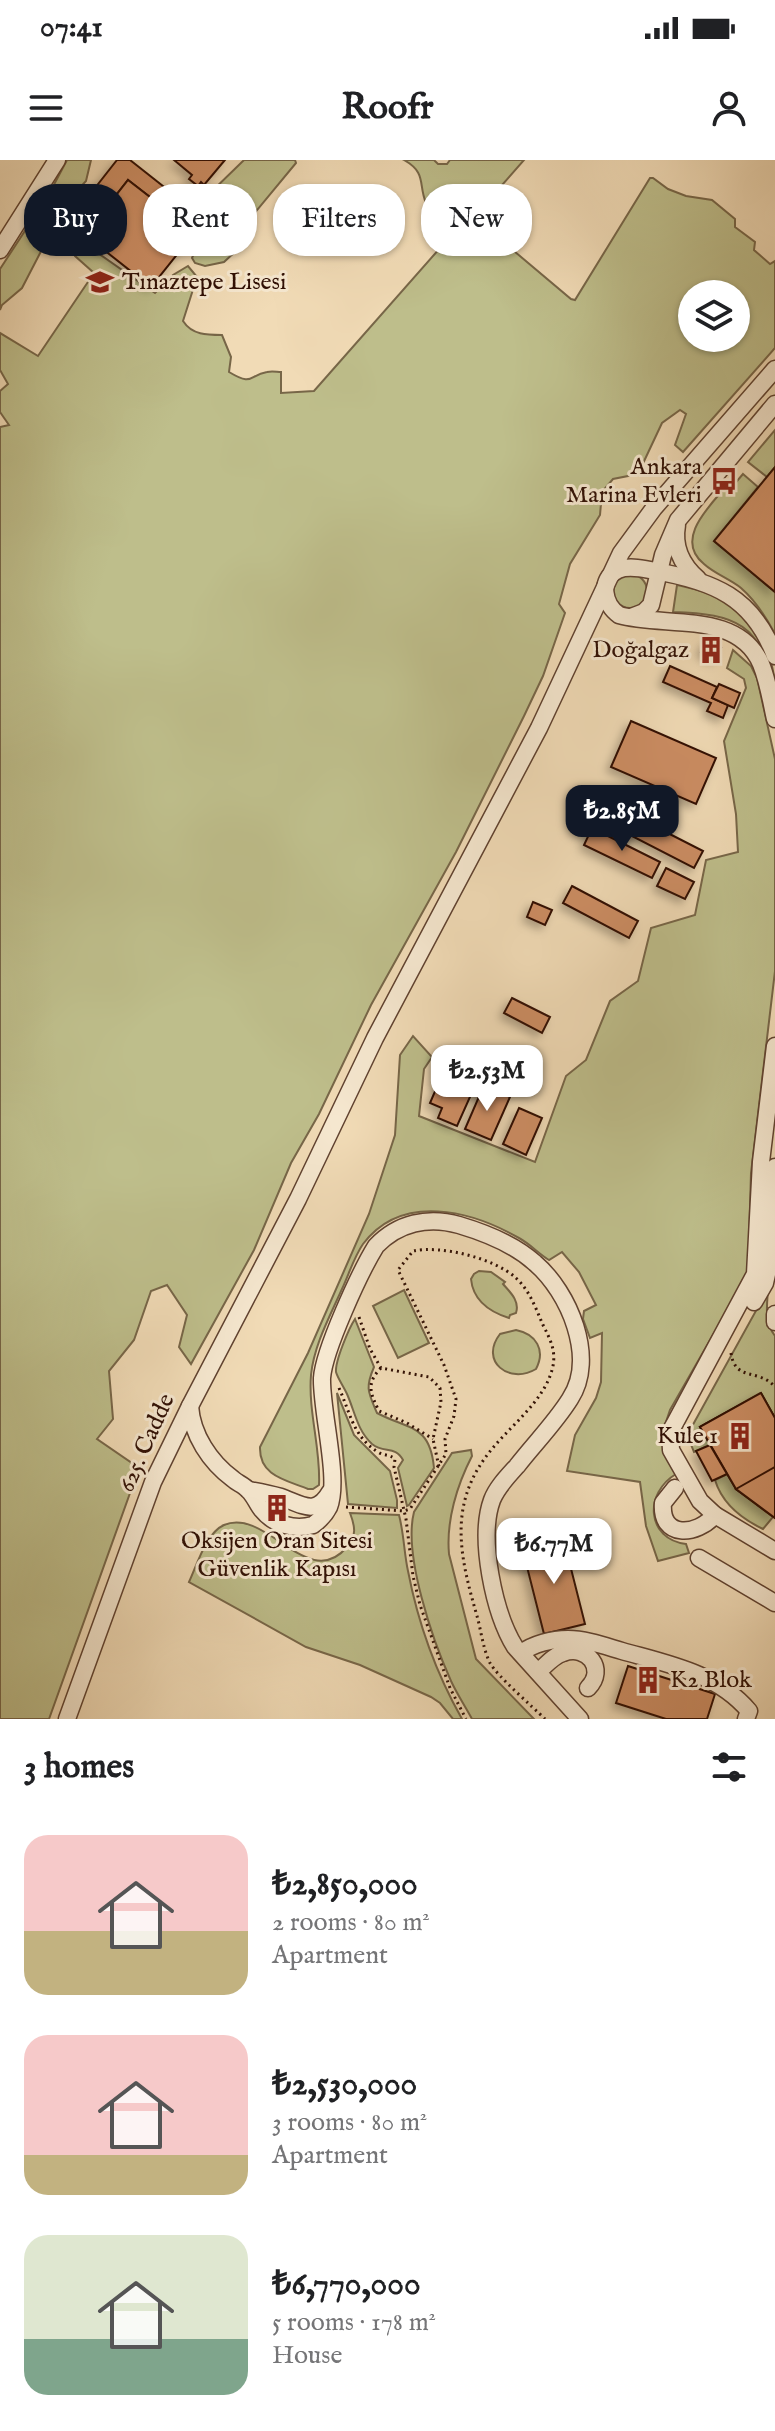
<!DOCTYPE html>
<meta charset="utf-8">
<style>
:root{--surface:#fff;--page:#f2f2f2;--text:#202124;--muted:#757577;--accent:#111827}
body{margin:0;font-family:"IM FELL English",serif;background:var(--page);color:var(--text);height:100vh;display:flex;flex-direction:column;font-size:30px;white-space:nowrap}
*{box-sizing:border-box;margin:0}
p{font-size:26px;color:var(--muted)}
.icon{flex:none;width:44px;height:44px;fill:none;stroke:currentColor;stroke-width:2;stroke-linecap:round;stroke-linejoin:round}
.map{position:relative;height:1559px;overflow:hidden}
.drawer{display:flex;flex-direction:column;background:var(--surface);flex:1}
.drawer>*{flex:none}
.hud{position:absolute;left:24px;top:24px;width:728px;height:72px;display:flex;gap:16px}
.fabs{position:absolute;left:678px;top:120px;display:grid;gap:16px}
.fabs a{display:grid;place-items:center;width:72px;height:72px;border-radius:50%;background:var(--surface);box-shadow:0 2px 6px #0004;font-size:40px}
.price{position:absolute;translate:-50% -68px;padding:0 18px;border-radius:16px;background:#fff;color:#222;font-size:26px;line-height:52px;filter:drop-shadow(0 2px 4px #0008)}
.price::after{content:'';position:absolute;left:50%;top:48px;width:24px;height:18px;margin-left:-12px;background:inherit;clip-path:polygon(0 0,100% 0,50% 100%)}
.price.selected{background:var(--accent);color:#fff}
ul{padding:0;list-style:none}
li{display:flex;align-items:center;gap:24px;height:200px;padding:0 24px}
li span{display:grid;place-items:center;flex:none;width:224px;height:160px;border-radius:24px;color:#555}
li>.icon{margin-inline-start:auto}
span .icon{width:96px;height:96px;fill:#fffc;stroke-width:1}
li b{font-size:34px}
h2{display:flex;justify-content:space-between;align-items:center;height:96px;padding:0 24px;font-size:34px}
.chip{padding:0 28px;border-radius:32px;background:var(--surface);box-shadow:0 2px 6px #0004;font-size:28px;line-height:72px}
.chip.selected{background:var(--accent);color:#fff}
.status{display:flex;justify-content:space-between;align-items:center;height:56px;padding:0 40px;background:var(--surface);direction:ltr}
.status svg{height:22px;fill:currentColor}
header{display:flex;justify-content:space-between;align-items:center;height:104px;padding:0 24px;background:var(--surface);font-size:36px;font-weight:700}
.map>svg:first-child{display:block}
</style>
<div class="status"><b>07:41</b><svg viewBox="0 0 49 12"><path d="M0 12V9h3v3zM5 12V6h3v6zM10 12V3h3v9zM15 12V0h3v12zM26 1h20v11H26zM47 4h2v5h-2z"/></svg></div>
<header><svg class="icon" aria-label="menu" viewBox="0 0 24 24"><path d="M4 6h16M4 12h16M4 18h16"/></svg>Roofr<svg class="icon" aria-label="person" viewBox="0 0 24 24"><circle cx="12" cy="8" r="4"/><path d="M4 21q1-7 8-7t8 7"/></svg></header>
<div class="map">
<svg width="775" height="1559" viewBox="0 0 775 1559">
<defs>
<filter id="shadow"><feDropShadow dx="-4.5" dy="4.5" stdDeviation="4" flood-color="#0004"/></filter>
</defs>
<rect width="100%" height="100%" fill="#f1dbb6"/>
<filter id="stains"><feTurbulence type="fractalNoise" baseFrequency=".0025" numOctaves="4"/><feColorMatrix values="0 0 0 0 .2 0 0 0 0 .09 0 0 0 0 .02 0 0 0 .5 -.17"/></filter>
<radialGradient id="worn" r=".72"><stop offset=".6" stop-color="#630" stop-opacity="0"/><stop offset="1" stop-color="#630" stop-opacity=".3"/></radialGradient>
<g fill="#bebe8b" stroke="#776648" stroke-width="2" fill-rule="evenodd">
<polygon points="67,0 91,0 86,21 66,43 22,128 2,145 0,150 0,109 49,34"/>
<polygon points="244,0 295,0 296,3 248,61 237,90 224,102 205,106 195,103 192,98 199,82 189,42 195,37 206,37"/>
<path d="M404 0H434L438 4H447L450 0H524L488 41 456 56 435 44 426 43C418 24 427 13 404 0Z"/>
<path d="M650 18H653L668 29 686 36 712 40 735 59V67L755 82 754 90 770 104 775 101V188L683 292 675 285 686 254 680 250 662 263 638 314 613 319 602 332 600 355 570 404 559 444 565 453 543 516 524 556 456 692 371 845 319 954 291 1003 254 1090 191 1204 179 1187 187 1155 167 1125 151 1131 134 1180 109 1211 113 1259 97 1279 139 1308 49 1559H0V267L9 265 0 252V231L8 224 0 210V173L38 196 94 113 75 96V86L85 84 155 133 173 115 188 106 197 117 183 161C192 175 207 175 222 175L231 197 229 212C254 227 248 215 267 212 272 211 277 212 281 212V233L314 231 470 54 571 139 575 140ZM736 134V178H692V134Z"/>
<polygon points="775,270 775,307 767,317 748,302"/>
<path d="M743 314 758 327 714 381 775 432V474C766 457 756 441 741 428 730 419 715 414 704 404 673 379 711 345 728 324L732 327Z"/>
<circle cx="630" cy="431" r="17"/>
<path d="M677 425C689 428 703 430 714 436 748 451 775 492 775 529 760 464 737 454 673 452Z"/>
<path d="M733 490 751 506 757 518 775 599V811L751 1013 748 1114 670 1250 665 1265 676 1314C644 1333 646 1379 686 1384L689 1393 658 1401 646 1366 640 1322 567 1311 575 1275 596 1238 601 1222 602 1173 590 1178 583 1159 584 1151 596 1145 579 1112 562 1092 549 1100C539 1094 530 1084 519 1078 472 1051 402 1032 363 1084 354 1097 349 1114 342 1129 330 1156 314 1185 311 1215 308 1252 321 1289 319 1325L313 1329H308C286 1320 259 1316 260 1287L308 1193 369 1054 395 975 400 895 413 876 432 897 424 909 419 956 535 1002 566 916 586 900 610 841 638 821 651 768 695 755 706 700 738 692 736 654 724 581 746 528 744 519 727 508Z"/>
<path d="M479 1111 491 1112 505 1122 503 1124C510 1132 520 1141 516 1153L510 1155 509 1158C490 1152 473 1140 471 1119L474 1114Z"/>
<path d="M768 1129C767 1146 764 1162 775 1176V1258L760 1233 700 1267 710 1285 694 1292 690 1282V1270Z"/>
<polygon points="404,1130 429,1183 398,1198 373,1146"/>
<path d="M355 1159 374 1207C365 1228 368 1232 377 1253 409 1270 430 1264 434 1308L409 1345 407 1346 398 1308 403 1300C395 1285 384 1294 372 1284 357 1270 355 1252 347 1234 344 1227 338 1219 336 1212 335 1201 349 1168 355 1159Z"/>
<path d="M516 1170C536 1174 546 1190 536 1209 509 1225 479 1201 500 1174Z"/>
<polygon points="337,1233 354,1275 390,1311 397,1340 397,1348 348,1344"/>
<path d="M471 1290 472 1296C457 1325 446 1361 449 1394L476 1499 534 1559H472C465 1546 457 1534 451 1521 433 1481 403 1395 414 1352L452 1293Z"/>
<path d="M727 1314 736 1329 773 1357 763 1369C742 1359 722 1343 715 1320Z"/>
<path d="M350 1353 399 1355C404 1374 404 1393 408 1411 418 1463 436 1513 462 1559H453L440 1543 431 1537 360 1505 306 1487 189 1422C197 1405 206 1373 224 1365 267 1347 308 1433 347 1387 357 1376 355 1366 350 1353Z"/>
</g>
<g fill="#cc8d63" stroke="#300f04" stroke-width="2" filter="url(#shadow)">
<polygon points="117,0 130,0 187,45 189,42 207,56 195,72 128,20 101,54 84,42"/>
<polygon points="174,0 225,0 204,25 201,22 198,26 189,19 192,15"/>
<polygon points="128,20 195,72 151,127 85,75"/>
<polygon points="775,307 775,432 714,381"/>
<polygon points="706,481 721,488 715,499 701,492"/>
<polygon points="670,506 717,527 712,538 728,545 723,558 707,551 711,543 663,522"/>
<polygon points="719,524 740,533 734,548 712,538"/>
<polygon points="631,561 716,598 696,644 611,607"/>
<polygon points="603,640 703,691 694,708 595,657"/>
<polygon points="592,668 660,702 652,718 584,685"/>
<polygon points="666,708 694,722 685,739 657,726"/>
<polygon points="572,726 638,761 629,778 563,743"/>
<polygon points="533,742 552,750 545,765 527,757"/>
<polygon points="512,838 550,857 542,873 504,853"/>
<polygon points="458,911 478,919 457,966 438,958 442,948 430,943 436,929 448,934"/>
<polygon points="484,925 510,937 491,980 465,969"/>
<polygon points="519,948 542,958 526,995 503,984"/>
<polygon points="761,1233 775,1258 775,1307 736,1329 700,1267"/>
<polygon points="761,1233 775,1258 775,1358 736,1329 700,1267"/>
<polygon points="710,1285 727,1314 712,1321 696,1291"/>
<polygon points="775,1307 775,1358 736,1329"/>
<polygon points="563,1377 585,1464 544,1474 522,1387"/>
<polygon points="628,1506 715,1534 707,1559 666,1559 616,1543"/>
</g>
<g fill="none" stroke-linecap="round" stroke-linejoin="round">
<g stroke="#604230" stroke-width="19">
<g id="minor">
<polyline points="0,90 57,0"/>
<path d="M677 365C673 387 682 405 698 419"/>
<polyline points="631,457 644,452 651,445 663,395 678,360 775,244"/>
<path d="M775 496C753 437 713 421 655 411 644 409 629 405 618 410 598 419 604 445 619 455 665 468 738 450 761 504 768 521 771 541 775 559"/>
<polyline points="775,886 761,1002 755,1114 675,1263 670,1272 671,1290 700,1341 715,1355 775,1391"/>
<polyline points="754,1142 765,1123 769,1105 775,1007"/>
<polyline points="775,1154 775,1162"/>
<path d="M190 1246C192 1275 210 1302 233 1319 237 1323 244 1325 248 1330 254 1335 257 1344 262 1350 274 1365 295 1370 313 1365 320 1360 325 1355 329 1347 340 1319 321 1251 322 1218 324 1190 360 1112 376 1086 398 1063 428 1056 459 1065 486 1073 514 1084 535 1103 569 1132 597 1198 570 1239 555 1263 534 1284 517 1306 508 1316 497 1327 492 1340 478 1378 494 1453 515 1487L580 1559"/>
<path d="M675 1328 663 1343C660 1379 697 1376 715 1355"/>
<path d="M249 1330C260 1332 270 1334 281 1337 301 1344 316 1357 330 1332"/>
<polyline points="699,1398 775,1443"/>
<path d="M521 1493C533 1484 552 1479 568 1479 586 1479 605 1486 622 1491 668 1504 717 1513 749 1551L746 1559"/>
<path d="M538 1512C546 1505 553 1496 563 1493 587 1484 607 1509 588 1528"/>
<polyline points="67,1559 153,1322 190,1246 298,1039 375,878 539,568 621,393 654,348 775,209"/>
</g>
</g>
<g stroke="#300f04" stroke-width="3" stroke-dasharray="2 4" stroke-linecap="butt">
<polyline points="359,1157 370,1189 381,1208 429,1217 440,1228 441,1242 433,1279 439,1307"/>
<path d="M731 1193C735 1222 759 1208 775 1227"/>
<path d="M381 1208C366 1223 370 1233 379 1251L407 1263 433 1279"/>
<path d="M339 1228C350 1252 353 1277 378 1292 384 1296 389 1294 395 1299L394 1307 406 1359 413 1416 420 1445 450 1528 466 1559"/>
<path d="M346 1347 404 1351 410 1349 446 1294 445 1279 454 1256 456 1239 444 1205 398 1110 413 1091C441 1085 494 1098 516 1118 530 1131 536 1149 543 1165 550 1179 556 1190 553 1206 545 1243 506 1268 485 1298 448 1349 461 1400 477 1456 481 1470 483 1489 490 1503 496 1515 533 1547 545 1559"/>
</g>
<use href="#minor" stroke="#f6e8d0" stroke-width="16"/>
</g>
<defs>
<g id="school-bare" transform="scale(2.16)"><path d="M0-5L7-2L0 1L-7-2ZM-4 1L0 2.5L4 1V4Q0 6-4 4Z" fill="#8f2418" stroke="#f6e8d0" stroke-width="2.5" paint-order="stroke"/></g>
<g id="bus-bare" transform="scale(2.16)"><path d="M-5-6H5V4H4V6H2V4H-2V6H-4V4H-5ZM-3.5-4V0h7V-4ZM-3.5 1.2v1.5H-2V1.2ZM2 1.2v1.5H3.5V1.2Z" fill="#8f2418" stroke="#f6e8d0" stroke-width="2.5" paint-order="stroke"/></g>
<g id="building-bare" transform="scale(2.16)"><path d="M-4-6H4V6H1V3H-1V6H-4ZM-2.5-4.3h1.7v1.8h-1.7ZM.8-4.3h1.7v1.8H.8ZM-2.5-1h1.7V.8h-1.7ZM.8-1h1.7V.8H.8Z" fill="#8f2418" stroke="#f6e8d0" stroke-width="2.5" paint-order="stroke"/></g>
</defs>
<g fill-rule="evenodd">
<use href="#school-bare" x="100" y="122"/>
<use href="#bus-bare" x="724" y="321"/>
<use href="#building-bare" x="711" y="490"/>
<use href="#building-bare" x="740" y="1276"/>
<use href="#building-bare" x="277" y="1348"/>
<use href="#building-bare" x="648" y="1520"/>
</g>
<g text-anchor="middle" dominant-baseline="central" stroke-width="6" stroke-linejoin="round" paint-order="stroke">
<g font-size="24" fill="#300f04" stroke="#f6e8d0" text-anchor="end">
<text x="122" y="122" text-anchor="start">Tınaztepe Lisesi</text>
<text x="702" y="307">Ankara<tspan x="702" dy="28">Marina Evleri</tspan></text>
<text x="689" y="490">Doğalgaz</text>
<text x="718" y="1276">Kule 1</text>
<text x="277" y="1381" text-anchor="middle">Oksijen Oran Sitesi<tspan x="277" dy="28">Güvenlik Kapısı</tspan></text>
<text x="670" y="1520" text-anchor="start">K2 Blok</text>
</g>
<g font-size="24" fill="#300f04" stroke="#f6e8d0">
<text transform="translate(147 1283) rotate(-66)">625. Cadde</text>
</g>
</g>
<rect width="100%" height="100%" filter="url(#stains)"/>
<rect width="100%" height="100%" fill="url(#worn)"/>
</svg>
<div class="fabs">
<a><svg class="icon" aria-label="layers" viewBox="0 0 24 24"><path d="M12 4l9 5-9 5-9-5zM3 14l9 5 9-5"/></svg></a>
</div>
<b class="price selected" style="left:622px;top:693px">₺2.85M</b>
<b class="price" style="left:487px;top:953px">₺2.53M</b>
<b class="price" style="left:554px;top:1426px">₺6.77M</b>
<div class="hud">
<a class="chip selected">Buy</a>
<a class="chip">Rent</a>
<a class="chip">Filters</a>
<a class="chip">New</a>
</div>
</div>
<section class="drawer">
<h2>3 homes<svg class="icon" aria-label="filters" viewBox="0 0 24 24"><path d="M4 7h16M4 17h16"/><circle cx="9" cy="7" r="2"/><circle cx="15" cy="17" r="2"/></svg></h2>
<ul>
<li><span style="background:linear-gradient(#f6c9c9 60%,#c2b280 0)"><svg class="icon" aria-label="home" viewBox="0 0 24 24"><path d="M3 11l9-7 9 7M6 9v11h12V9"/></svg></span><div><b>₺2,850,000</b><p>2 rooms · 80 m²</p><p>Apartment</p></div></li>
<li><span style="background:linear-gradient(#f6c9c9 75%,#c2b280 0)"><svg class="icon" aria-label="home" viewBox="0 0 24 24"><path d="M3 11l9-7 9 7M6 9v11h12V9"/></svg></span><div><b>₺2,530,000</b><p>3 rooms · 80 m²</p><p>Apartment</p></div></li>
<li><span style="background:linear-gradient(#dfe7d0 65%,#7fa58c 0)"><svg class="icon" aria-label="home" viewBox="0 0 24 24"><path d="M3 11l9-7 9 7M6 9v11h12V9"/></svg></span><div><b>₺6,770,000</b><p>5 rooms · 178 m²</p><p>House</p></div></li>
</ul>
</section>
